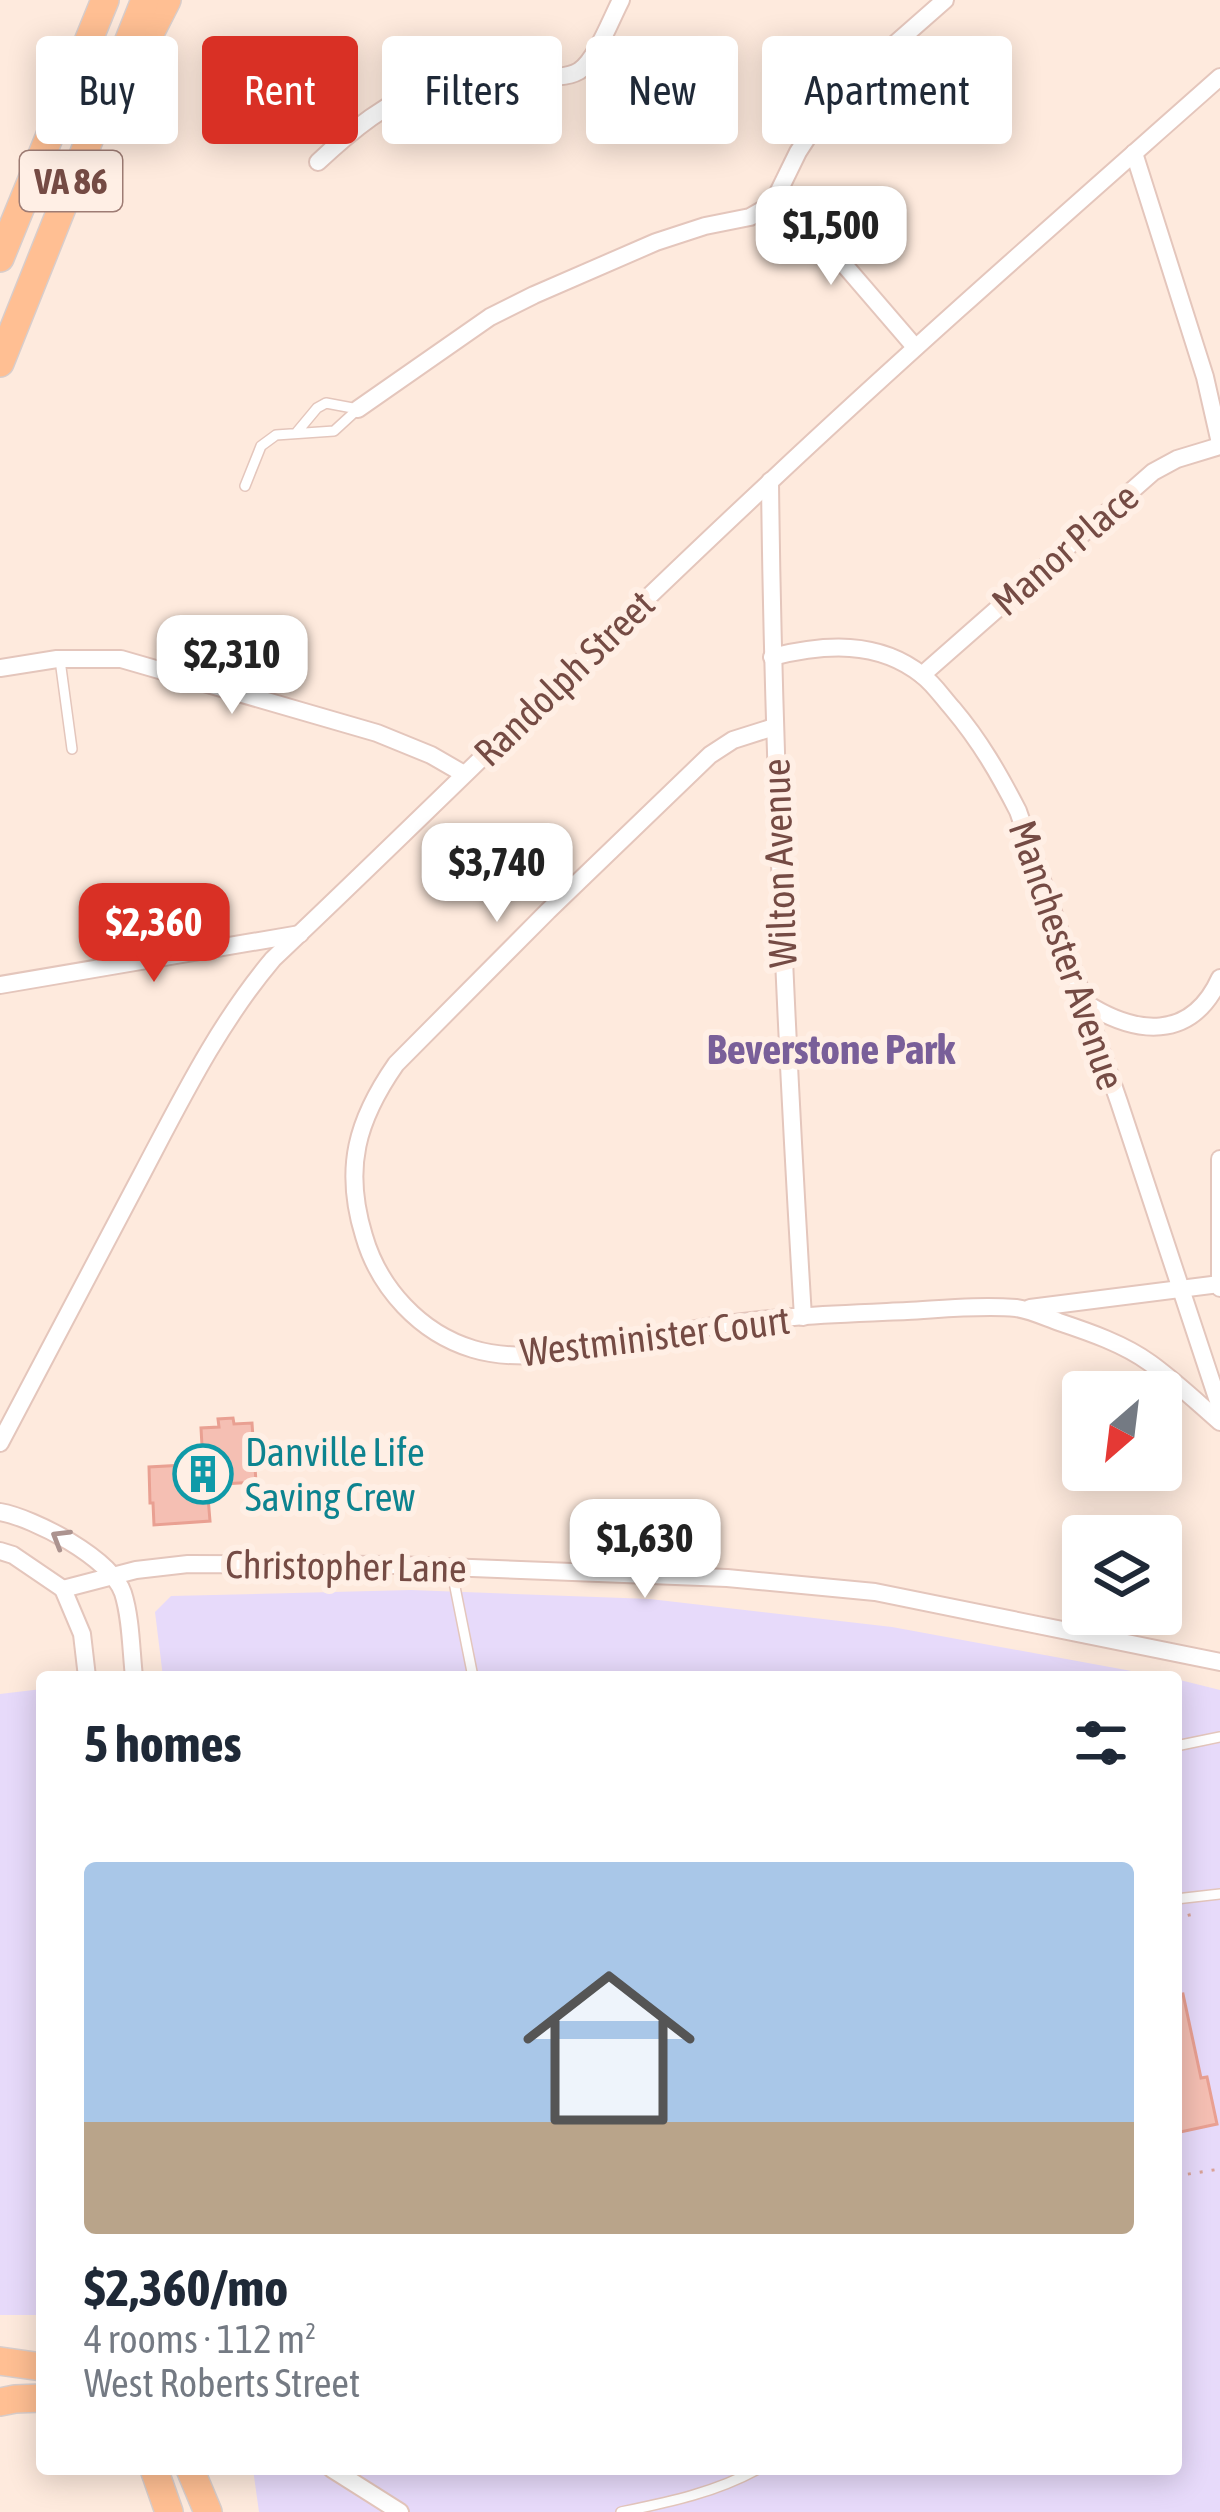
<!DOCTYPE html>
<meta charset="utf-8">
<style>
:root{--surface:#fff;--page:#f2f2f3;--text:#1f2937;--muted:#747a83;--line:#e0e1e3;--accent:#d93025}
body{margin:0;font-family:"Asap Condensed",sans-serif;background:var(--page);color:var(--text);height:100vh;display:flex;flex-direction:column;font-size:45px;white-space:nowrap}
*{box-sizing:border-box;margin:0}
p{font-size:39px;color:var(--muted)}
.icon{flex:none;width:66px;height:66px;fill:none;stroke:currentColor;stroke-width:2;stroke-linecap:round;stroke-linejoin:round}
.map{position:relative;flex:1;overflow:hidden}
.drawer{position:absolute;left:36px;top:1671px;width:1146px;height:804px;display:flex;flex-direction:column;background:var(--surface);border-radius:12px;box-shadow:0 6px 30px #0003}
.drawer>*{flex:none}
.top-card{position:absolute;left:36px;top:36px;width:1149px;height:108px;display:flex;gap:24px}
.needle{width:78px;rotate:208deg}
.controls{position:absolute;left:1062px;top:1371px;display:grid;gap:24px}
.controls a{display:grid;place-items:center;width:120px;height:120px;border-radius:12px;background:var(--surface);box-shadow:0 6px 30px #0003;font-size:60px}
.price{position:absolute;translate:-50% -102px;padding:0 27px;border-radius:24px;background:#fff;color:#222;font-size:39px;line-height:78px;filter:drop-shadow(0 3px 6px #0008)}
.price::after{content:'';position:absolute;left:50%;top:72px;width:36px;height:27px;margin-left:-18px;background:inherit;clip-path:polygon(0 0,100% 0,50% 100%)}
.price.active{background:var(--accent);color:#fff}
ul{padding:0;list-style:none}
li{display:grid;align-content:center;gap:24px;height:636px;padding:0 48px}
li+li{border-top:3px solid var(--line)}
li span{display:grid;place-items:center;height:372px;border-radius:12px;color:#555}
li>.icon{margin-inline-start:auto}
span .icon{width:216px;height:216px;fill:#fffc;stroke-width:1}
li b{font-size:51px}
h2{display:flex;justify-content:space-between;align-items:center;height:144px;padding:0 48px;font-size:51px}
.pill{padding:0 42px;border-radius:12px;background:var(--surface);box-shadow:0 6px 30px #0003;font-size:42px;line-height:108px}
.pill.active{background:var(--accent);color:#fff}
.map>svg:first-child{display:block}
</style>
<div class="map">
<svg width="1220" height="2512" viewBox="0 0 1220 2512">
<rect width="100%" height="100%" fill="#feeadd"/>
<g fill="#e7dafa">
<polygon points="411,1590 650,1599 892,1627 1164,1677 163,1677 155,1612 171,1596"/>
<polygon points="1176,1679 1220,1690 1220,2512 259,2512 253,2469 1176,2469"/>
<polygon points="42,1689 42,2315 0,2315 0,1694"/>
</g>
<g fill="#f5bfb3" stroke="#e9a092" stroke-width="3">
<polygon points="233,1418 234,1424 252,1423 256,1482 207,1485 210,1521 154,1525 153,1503 150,1503 149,1467 203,1464 201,1428 219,1427 218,1419"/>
<polygon points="1183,1994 1201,2078 1207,2077 1217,2124 1176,2133 1176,1995"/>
</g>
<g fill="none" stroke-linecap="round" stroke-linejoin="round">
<g stroke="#e4c6bc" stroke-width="12">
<g id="lane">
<polyline points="245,486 261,446 276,435 334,431 358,409 326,403 317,408 297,432"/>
<polyline points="60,660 72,749"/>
<polyline points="451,1567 473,1677"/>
<polyline points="1176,1746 1220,1737"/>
<polyline points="1176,1899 1220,1894"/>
<path d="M621 2512C669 2502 714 2493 758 2469"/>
</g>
</g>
<g stroke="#e4c6bc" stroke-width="20">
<g id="street">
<polyline points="1134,153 1205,377 1220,443"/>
<path d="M318 162C351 131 388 100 432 86 458 78 488 77 515 76 535 75 562 81 579 71 596 60 611 19 621 0"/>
<polyline points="776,197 804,218 915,347"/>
<polyline points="358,409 490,317 534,295 656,242 705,226 750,217 764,209 776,197 798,152 820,118 846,87 945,0"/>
<path d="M770 481C773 760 786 1038 803 1317"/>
<path d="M772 657C824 644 878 640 922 675 934 684 943 698 953 709 980 741 999 774 1018 811L1119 1102 1220 1407"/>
<polyline points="0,668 57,659 121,659 377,733 431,755 464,774"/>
<polyline points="922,675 1153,472 1177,459 1220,446"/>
<path d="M774 727 733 740 710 755 548 911 396 1064C357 1120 343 1168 364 1236 379 1288 420 1333 473 1349 538 1369 639 1338 707 1327 773 1316 840 1314 907 1311 943 1309 980 1305 1016 1308 1030 1310 1045 1317 1059 1322 1089 1332 1124 1344 1150 1363 1175 1381 1197 1402 1220 1422"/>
<polyline points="0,985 300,934"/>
<path d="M1084 1002C1135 1035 1191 1042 1220 978"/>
<polyline points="1220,1159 1220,1288"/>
<polyline points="1030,1308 1220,1284"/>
<path d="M0 1443C48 1353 95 1262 143 1172 182 1098 219 1023 273 959 441 800 604 636 773 479 919 342 1070 210 1220 77"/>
<path d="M0 1512C34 1518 111 1558 123 1593 131 1618 131 1650 134 1677"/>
<polyline points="0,1551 13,1555 63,1589"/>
<polyline points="63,1589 136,1570 188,1564 396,1565 727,1578 875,1592 1220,1662"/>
<polyline points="63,1589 82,1634 87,1677"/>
<polyline points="332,2469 400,2512"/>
</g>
</g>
<g stroke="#d8cdcb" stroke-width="30">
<g id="primary">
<polyline points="140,53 167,0"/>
<polyline points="0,258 105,0"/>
<polyline points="0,363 145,0"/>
<polyline points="0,2361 42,2367"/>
<polyline points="0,2402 15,2399 42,2398"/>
<polyline points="154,2469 169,2512"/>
<polyline points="190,2469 208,2512"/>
</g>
</g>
<g stroke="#d9a297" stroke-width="3" stroke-dasharray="3 9" stroke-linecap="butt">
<polyline points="1176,1918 1198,1913"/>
<polyline points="1176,2176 1220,2169"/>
</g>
<use href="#lane" stroke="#fff" stroke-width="9"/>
<use href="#street" stroke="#fff" stroke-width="16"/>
<use href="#primary" stroke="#ffbf93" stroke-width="27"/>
</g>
<defs><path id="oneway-chevron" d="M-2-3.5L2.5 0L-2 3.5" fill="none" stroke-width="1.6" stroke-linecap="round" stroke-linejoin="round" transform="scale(3)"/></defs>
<use stroke="#ac938f" href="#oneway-chevron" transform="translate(60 1538) rotate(-149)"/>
<defs>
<g id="building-ring" transform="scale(3)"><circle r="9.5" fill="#ffefe5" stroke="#0f9aa8" stroke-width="1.5"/><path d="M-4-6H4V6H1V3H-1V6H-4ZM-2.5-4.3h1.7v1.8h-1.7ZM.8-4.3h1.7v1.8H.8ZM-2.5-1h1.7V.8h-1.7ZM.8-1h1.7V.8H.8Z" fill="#0f9aa8"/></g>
</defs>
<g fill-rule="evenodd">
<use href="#building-ring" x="203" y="1474"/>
</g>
<g text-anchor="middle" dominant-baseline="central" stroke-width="12" stroke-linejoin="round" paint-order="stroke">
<rect fill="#ffefe5" stroke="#9e7c74" stroke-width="3" x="20" y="151" width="102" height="60" rx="9"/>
<g font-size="36" font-weight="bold" fill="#754b44">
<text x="71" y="181">VA 86</text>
</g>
<g font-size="39" fill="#754b44" stroke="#ffefe5">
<text transform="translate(1065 549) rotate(-41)">Manor Place</text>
<text transform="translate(564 678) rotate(-44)">Randolph Street</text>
<text transform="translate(779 863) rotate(-92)">Wilton Avenue</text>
<text transform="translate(1067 955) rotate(71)">Manchester Avenue</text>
<text transform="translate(655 1336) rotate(-7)">Westminister Court</text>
<text transform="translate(346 1566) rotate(1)">Christopher Lane</text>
</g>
<g font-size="39" fill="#0d838f" stroke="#ffefe5" text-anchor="start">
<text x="245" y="1452">Danville Life<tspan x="245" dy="45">Saving Crew</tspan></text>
</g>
<g font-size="42" font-weight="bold" fill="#795f99" stroke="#ffefe5">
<text x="831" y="1049">Beverstone Park</text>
</g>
</g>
</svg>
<div class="controls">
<a><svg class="needle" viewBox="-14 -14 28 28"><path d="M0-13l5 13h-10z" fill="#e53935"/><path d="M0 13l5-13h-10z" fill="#747a83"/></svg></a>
<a><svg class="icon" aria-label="layers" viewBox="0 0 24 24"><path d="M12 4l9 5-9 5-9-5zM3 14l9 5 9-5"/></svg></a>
</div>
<b class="price" style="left:831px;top:288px">$1,500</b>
<b class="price" style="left:232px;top:717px">$2,310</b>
<b class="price" style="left:497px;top:925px">$3,740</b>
<b class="price active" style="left:154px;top:985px">$2,360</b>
<b class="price" style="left:645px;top:1601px">$1,630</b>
<div class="top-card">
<a class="pill">Buy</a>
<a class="pill active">Rent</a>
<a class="pill">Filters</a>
<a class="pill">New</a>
<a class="pill">Apartment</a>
</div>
<section class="drawer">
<h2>5 homes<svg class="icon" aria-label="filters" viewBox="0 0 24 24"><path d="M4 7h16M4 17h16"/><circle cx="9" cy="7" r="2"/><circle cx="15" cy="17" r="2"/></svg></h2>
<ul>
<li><span style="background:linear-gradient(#a9c7e8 70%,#b9a48a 0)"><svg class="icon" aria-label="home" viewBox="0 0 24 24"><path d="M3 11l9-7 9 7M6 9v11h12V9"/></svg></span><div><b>$2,360/mo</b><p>4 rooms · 112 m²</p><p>West Roberts Street</p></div></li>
</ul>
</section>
</div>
